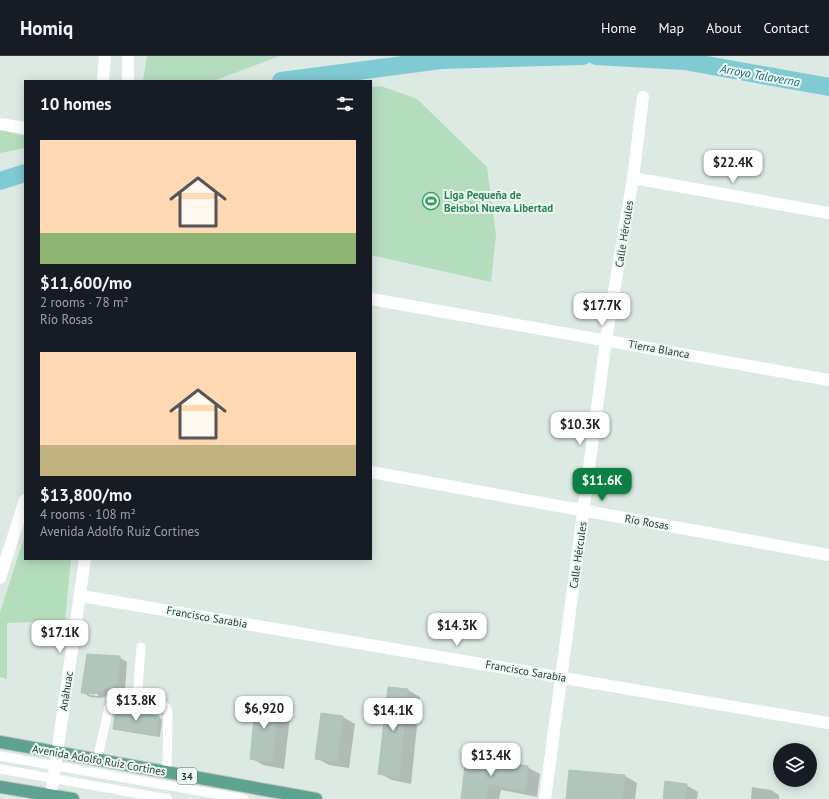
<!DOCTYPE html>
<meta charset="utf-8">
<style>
:root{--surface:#171b24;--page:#242831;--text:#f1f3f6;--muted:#9ea1a6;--line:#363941;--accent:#0b8043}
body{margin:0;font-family:"PT Sans",sans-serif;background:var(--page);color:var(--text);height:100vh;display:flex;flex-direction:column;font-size:15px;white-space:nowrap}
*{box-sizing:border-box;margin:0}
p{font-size:13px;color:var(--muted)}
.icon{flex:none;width:22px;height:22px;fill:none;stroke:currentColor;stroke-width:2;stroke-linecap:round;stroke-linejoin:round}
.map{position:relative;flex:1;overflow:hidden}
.drawer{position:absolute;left:24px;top:24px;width:348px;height:480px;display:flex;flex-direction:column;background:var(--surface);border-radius:0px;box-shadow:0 2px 10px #0003}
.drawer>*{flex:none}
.fabs{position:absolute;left:773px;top:687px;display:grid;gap:8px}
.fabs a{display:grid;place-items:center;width:44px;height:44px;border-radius:50%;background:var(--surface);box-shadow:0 2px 10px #0003;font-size:20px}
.price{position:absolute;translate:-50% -34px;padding:0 9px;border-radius:8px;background:#fff;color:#222;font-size:13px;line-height:26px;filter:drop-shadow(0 1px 2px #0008)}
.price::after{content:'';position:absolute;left:50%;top:24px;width:12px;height:9px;margin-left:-6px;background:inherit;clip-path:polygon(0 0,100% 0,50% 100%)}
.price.selected{background:var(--accent);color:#fff}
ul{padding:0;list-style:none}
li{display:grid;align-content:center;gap:8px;height:212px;padding:0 16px}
li span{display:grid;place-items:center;height:124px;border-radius:0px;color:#555}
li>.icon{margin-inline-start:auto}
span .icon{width:72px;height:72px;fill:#fffc;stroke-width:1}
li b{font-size:17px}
h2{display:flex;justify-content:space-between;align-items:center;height:48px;padding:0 16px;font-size:17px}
header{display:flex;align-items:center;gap:24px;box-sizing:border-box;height:56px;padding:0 20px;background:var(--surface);border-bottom:1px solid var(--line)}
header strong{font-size:19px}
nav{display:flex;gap:22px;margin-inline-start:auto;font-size:14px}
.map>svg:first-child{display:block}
</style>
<header>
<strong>Homiq</strong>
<nav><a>Home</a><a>Map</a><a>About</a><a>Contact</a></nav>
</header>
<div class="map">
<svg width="829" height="743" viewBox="0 0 829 743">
<rect width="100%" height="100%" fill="#ddeae4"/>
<g fill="#b4ddbe">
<polygon points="147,0 280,0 213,25 143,25"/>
<polygon points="381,30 417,43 487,111 496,179 491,226 371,199 371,31"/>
<polygon points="0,74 25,80 25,92 0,97"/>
<polygon points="25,479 25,503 71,503 64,575 31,566 7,567 7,623 0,621 0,556"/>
</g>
<g fill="#0003" fill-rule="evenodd">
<path d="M119 601 127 606 125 634 101 642 90 641 82 636ZM89 637 98 638V640L89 639Z"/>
<polygon points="408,634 420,641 411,728 392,724 379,717"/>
<polygon points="257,643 279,646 291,652 284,713 263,709 251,702"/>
<polygon points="322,658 343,661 355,668 349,712 329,709 316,702"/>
<polygon points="158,661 162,663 160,681 114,673"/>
<polygon points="467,702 527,711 540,718 537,741 501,734 499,743 462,743"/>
<polygon points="570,715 625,720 637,727 635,743 567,743"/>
<polygon points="686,729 698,736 697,743 664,743"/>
<polygon points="752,731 771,734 779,739 779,743 751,743"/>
</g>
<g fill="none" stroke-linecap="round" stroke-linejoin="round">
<g stroke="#80cad4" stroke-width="18">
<polyline points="596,0 684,5 829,31"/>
<polyline points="281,25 441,4 583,0"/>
<polyline points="0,125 25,117"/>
</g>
</g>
<g fill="#b2c5bd" stroke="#afc4bb">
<polygon points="87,598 120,600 117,629 93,638 81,637"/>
<polygon points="388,631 408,633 399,722 378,718"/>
<polygon points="256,641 279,645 272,707 250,703"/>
<polygon points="116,653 159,660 156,680 113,673"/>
<polygon points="321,657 343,660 337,706 315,703"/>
<polygon points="466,701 528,710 525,735 489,728 486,743 461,743"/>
<polygon points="569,714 625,719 622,743 566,743"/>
<polygon points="665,725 687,728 685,743 663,743"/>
</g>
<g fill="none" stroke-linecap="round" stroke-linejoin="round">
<g stroke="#bcc4c2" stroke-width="14">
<g id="primary">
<polyline points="0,686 316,743"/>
<polyline points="0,731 73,743"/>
</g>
</g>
<g stroke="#fff" stroke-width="9">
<polyline points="137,645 141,591"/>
<polyline points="0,700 244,743"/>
<polyline points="97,704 109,651 118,644 125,644 160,648 166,651 168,656 167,716"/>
<polyline points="0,713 168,743"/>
</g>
<g stroke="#fff" stroke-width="12">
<polyline points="103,25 105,0"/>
<polyline points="0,68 25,72"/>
<polyline points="633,122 829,157"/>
<polyline points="371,243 829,324"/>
<polyline points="371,416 829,499"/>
<polyline points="0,522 25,444"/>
<polyline points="81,540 829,667"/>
<polyline points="545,743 606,284 633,122 643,41"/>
</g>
<g stroke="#fff" stroke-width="12">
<polyline points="128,25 128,0"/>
<polyline points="51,739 85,503"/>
</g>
<use href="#primary" stroke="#5ea38f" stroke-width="12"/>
</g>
<defs>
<g id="stadium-ring" transform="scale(0.9)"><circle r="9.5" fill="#edf7f2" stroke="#2e9e5b" stroke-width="1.5"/><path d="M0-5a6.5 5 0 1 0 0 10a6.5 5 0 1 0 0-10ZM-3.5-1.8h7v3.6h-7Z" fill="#2e9e5b"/></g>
</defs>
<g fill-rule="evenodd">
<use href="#stadium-ring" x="431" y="145"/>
</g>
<g text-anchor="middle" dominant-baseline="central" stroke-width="4" stroke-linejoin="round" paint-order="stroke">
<rect fill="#edf7f2" stroke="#5c736c" stroke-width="1" x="177" y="712" width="20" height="16" rx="3"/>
<g font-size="10" font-weight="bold" fill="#1e3a32">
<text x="187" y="720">34</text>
</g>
<g font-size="11" font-weight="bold" fill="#27864d" stroke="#edf7f2" text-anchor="start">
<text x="444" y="139">Liga Pequeña de<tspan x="444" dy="13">Beisbol Nueva Libertad</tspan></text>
</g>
<g font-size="11" fill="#1e3a32" stroke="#edf7f2">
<text transform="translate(624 178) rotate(-81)">Calle Hércules</text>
<text transform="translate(659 293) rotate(10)">Tierra Blanca</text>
<text transform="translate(647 466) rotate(10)">Río Rosas</text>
<text transform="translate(578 499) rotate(-82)">Calle Hércules</text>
<text transform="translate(207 561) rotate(10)">Francisco Sarabia</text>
<text transform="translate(526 615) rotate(10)">Francisco Sarabia</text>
<text transform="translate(66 635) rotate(-81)">Anáhuac</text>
<text transform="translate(99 704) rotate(10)">Avenida Adolfo Ruíz Cortines</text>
</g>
<g font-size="12" font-style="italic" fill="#156c79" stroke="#edf7f2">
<text transform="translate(760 19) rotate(10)">Arroyo Talaverna</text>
</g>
</g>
</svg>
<div class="fabs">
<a><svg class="icon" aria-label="layers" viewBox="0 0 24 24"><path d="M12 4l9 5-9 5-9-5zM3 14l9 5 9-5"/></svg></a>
</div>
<b class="price" style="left:733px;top:128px">$22.4K</b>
<b class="price" style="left:602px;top:271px">$17.7K</b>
<b class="price" style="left:580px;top:390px">$10.3K</b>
<b class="price selected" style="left:602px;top:446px">$11.6K</b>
<b class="price" style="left:457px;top:591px">$14.3K</b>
<b class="price" style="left:60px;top:598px">$17.1K</b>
<b class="price" style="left:136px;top:666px">$13.8K</b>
<b class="price" style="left:264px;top:674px">$6,920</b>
<b class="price" style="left:393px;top:676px">$14.1K</b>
<b class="price" style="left:491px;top:721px">$13.4K</b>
<section class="drawer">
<h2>10 homes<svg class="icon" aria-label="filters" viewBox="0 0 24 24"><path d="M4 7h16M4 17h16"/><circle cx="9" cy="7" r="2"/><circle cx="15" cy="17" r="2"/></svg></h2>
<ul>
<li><span style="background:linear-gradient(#ffd9b3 75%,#8fb573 0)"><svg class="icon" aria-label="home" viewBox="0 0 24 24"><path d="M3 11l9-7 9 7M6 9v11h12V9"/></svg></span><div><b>$11,600/mo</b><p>2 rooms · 78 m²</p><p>Río Rosas</p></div></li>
<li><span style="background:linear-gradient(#ffd9b3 75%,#c2b280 0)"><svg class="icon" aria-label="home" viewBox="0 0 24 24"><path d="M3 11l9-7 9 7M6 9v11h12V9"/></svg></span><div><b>$13,800/mo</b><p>4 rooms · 108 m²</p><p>Avenida Adolfo Ruíz Cortines</p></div></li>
</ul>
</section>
</div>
